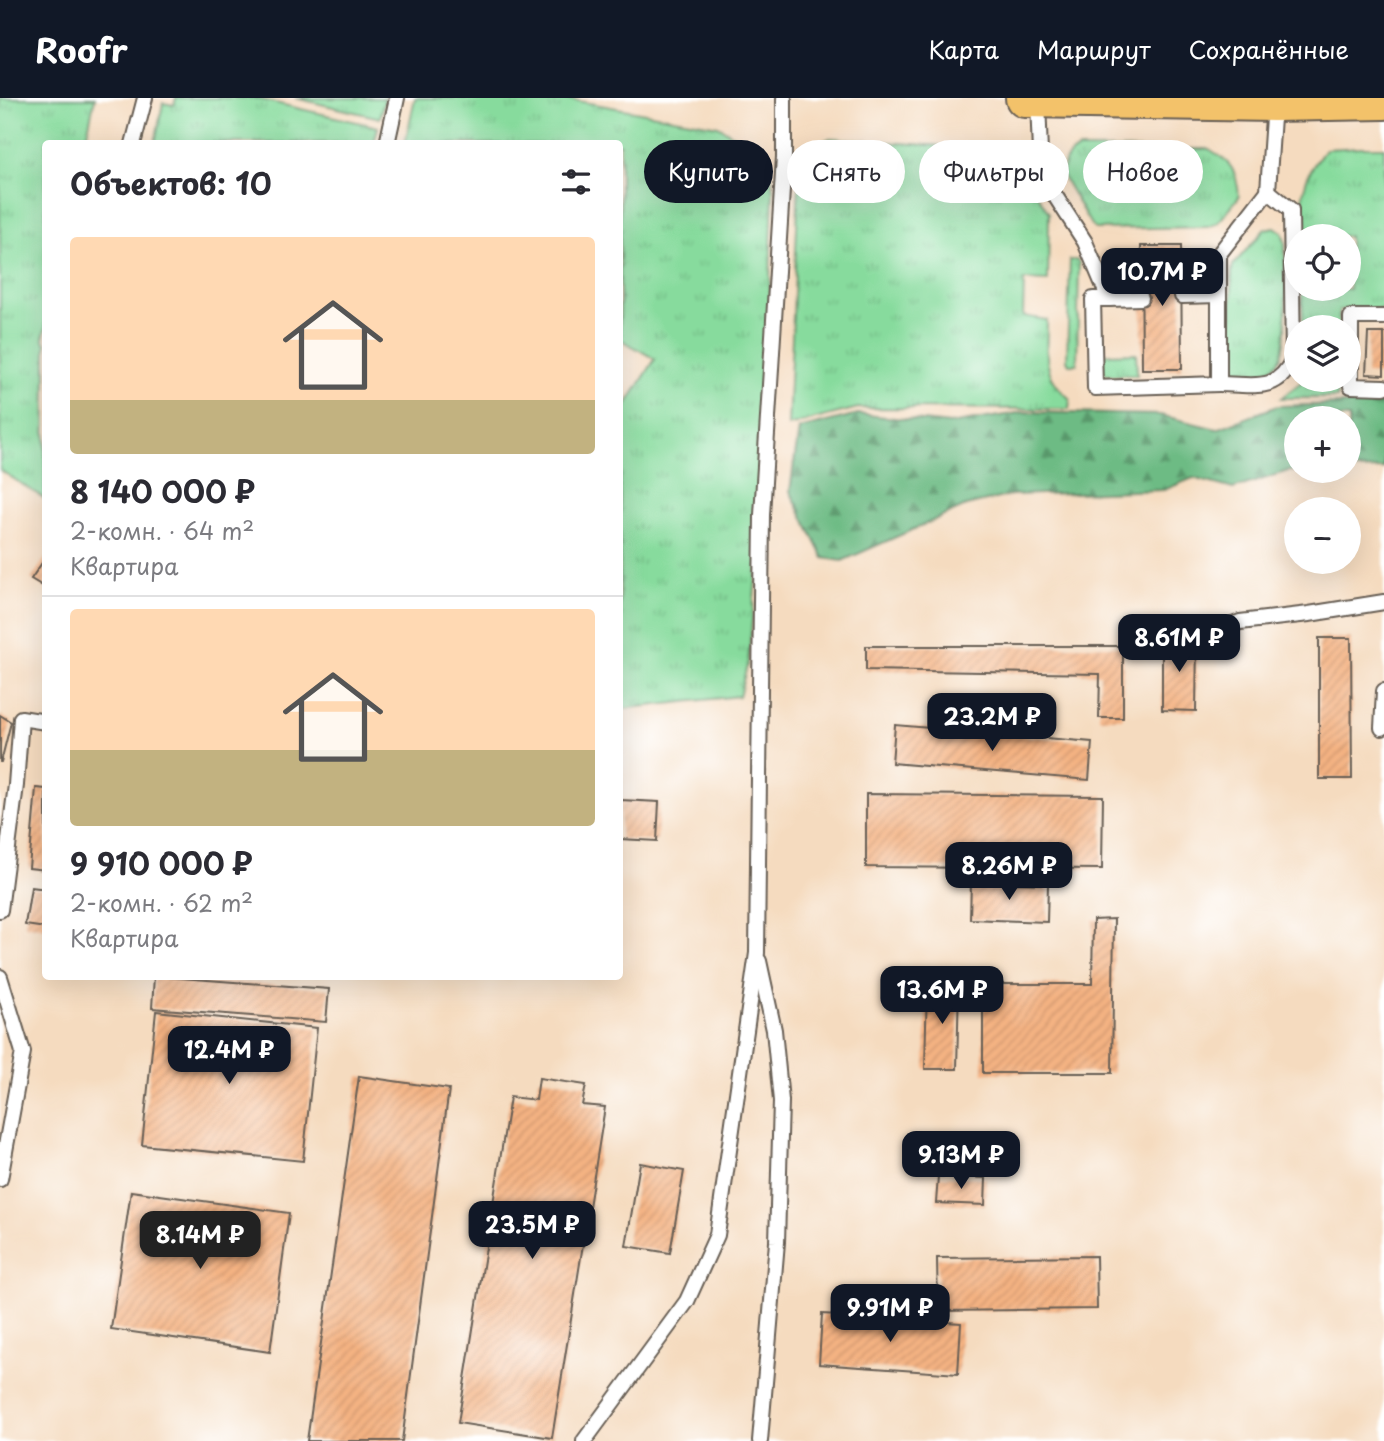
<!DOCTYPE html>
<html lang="ru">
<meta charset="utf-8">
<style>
:root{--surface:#fff;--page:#f7f7f7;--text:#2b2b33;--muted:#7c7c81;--line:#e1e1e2;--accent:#111827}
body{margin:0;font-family:"Playpen Sans",sans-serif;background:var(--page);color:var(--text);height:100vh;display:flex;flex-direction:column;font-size:26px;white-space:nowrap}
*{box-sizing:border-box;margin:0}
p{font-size:23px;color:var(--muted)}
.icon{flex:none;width:38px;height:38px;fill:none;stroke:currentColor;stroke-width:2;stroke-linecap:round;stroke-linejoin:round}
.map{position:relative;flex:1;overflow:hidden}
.side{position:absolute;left:42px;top:42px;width:581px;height:840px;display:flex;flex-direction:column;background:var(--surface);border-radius:7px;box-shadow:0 7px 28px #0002}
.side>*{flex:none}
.guide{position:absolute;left:644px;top:42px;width:634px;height:63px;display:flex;gap:14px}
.fabs{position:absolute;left:1284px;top:126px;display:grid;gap:14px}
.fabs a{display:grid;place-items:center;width:77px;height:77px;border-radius:50%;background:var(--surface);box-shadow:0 7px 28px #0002;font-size:35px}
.price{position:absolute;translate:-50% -60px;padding:0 16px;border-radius:14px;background:var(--accent);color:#fff;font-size:23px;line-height:46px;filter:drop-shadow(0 2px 4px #0008)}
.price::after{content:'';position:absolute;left:50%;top:42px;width:21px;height:16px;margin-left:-10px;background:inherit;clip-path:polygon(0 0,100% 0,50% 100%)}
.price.current{background:#222;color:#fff}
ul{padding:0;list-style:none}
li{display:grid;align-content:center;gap:14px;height:371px;padding:0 28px}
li+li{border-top:2px solid var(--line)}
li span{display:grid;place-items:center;height:217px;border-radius:7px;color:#555}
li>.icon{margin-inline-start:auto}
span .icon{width:126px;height:126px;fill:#fffc;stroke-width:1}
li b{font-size:30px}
h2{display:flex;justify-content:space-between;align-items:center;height:84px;padding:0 28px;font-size:30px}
.tag{padding:0 24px;border-radius:32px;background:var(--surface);box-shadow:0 7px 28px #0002;font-size:24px;line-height:63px}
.tag.current{background:var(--accent);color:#fff}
header{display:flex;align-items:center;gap:42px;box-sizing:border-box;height:98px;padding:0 35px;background:var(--accent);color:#fff}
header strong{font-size:33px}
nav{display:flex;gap:38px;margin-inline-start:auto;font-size:24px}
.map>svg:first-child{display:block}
</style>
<header>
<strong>Roofr</strong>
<nav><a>Карта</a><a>Маршрут</a><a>Сохранённые</a></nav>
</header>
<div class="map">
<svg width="1384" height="1343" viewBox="0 0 1384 1343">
<defs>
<pattern id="grass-tufts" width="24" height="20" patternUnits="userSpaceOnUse" patternTransform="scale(1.75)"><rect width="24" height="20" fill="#87db9d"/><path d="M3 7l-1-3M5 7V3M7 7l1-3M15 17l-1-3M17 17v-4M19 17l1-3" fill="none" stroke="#74bb87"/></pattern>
<pattern id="forest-firs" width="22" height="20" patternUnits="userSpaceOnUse" patternTransform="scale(1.75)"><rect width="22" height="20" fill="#6dbb84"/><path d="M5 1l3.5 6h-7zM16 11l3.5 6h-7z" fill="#59976b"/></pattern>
<pattern id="building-hatch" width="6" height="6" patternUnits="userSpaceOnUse" patternTransform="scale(1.75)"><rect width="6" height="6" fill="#f4b282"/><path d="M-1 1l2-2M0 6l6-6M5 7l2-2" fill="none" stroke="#d19870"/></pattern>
</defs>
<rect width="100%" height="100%" fill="#fff"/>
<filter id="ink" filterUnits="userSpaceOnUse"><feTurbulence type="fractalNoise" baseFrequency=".0143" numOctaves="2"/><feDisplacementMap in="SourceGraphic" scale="14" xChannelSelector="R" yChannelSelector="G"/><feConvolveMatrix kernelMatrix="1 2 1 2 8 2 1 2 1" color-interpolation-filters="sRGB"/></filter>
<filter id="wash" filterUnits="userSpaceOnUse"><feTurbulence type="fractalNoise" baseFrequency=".00686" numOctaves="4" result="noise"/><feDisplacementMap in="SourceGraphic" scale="28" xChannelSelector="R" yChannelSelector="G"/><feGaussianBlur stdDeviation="1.57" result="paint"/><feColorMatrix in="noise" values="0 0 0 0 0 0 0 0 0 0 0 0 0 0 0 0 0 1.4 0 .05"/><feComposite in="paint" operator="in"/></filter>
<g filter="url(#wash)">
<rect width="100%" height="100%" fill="#f5dbbf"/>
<g fill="url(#grass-tufts)" stroke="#527c5c" stroke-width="2">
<polygon points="0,0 95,0 85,45 46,46 46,229 43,240 46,246 45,401 0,372"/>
<polygon points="176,0 254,0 378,29 374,45 155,45 163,5 174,7"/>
<polygon points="295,0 385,0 380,20"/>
<polygon points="415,0 561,0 718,28 742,42 760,56 771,77 773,93 762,417 748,564 739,598 620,611 620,318 655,261 620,241 620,46 405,46"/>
<path d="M830 40 983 51 1009 63 1029 84 1049 115 1048 183 1024 182 1023 218 1047 222C1047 257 1041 277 1070 301L1069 311 858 310 788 328 800 64 811 50Z"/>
<path d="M1361 49H1384V211L1339 212V229H1303L1302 191H1349V138H1302C1301 102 1300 79 1326 51Z"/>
<path d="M1079 51H1209C1231 64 1237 72 1239 99L1218 125 1208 129 1095 131 1091 127 1063 79C1062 66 1066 57 1079 51Z"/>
<path d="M1275 129 1282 134 1285 144C1285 168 1289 242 1280 260 1273 273 1257 279 1243 279L1233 271 1231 264 1232 172 1233 167 1265 131Z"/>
<polygon points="1070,162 1077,162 1079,165 1077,266 1069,266 1067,262"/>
<polygon points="1136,255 1137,277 1108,277 1103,274 1101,263 1102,258 1106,256"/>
<polygon points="1304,282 1338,282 1337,300 1281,300"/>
</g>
<polygon fill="url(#forest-firs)" stroke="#446c50" stroke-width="2" points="1384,305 1384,371 1349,372 1349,320 1297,320 1297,373 1288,373 1233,391 1193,380 1164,392 1011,397 966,408 842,463 824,460 790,393 799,331 858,316 950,326 1024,314 1160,317 1217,331 1277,308"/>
<g id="blocks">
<g fill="url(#building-hatch)">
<polygon points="1141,148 1181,148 1182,271 1142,271"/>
<polygon points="1368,235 1384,235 1384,277 1366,276"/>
<polygon points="46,459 46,490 31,481"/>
<polygon points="1162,540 1197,541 1196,613 1162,612"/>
<polygon points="1319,540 1351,540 1352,681 1319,681"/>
<polygon points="866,548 1123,548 1123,620 1099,620 1100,576 866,572"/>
<polygon points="0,617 11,624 1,664 0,664"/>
<polygon points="895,627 1092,644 1089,682 892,665"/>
<polygon points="36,690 46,691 46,772 29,770"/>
<polygon points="866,696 1103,698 1102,771 866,769"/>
<polygon points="620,702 659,704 657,743 620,741"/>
<polygon points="971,784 1048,786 1047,824 970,821"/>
<polygon points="31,789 46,791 46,830 25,827"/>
<polygon points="1114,821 1112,975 983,975 983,886 1092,886 1093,822"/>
<polygon points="154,878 329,891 326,924 152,910"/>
<polygon points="927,885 959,886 957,971 925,971"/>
<polygon points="156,913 317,930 303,1063 142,1047"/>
<polygon points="359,978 449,991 402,1343 307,1343"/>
<polygon points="539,980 586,987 582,1007 605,1009 552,1340 458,1325 510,999 536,1002"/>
<polygon points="640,1065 684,1073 670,1155 626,1148"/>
<polygon points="938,1078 986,1080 985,1107 936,1105"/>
<polygon points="131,1093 289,1115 270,1254 111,1231"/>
<polygon points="1096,1158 1097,1211 938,1213 937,1160"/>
<polygon points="822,1216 961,1225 958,1276 819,1266"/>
</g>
</g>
</g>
<g filter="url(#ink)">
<use href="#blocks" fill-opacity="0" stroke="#685f55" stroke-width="2"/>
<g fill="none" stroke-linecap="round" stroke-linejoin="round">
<g stroke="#685f55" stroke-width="18">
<g id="lane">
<polyline points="1038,3 1040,55 1052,93 1085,144 1109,201 1141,200"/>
<polyline points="133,46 145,0"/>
<polyline points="387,46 397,0"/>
<polyline points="1182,198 1219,197 1219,156 1268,93 1274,4"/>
<polyline points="1109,201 1093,201 1095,290 1219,286 1219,197"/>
<polyline points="1384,219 1351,219 1351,288 1384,289"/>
<path d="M1219 286C1253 286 1277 296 1293 261L1291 112 1268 93"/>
<polyline points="1213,535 1240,524 1309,516 1384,504"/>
<polyline points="1382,630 1384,593"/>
<polyline points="0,812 16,687 21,620 46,624"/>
<polyline points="759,863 774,932 781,1003 777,1144 760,1343"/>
<polyline points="0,879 23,954 0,1081"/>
<polyline points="584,1343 687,1203 717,1137 757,855 762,417 784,59 784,0"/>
</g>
</g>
<g stroke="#685f55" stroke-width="42">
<polyline id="highway" points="1025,0 1274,4 1384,2"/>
</g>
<use href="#lane" stroke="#fff" stroke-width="14"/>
<use href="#highway" stroke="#f3c26a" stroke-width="38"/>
</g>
</g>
</svg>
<div class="fabs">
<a><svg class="icon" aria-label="locate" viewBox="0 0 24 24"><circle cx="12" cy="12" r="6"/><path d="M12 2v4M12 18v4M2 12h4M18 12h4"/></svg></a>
<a><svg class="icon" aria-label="layers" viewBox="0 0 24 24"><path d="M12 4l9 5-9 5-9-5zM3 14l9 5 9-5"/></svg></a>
<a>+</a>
<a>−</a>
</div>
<b class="price" style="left:1162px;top:210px">10.7M ₽</b>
<b class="price" style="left:1179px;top:576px">8.61M ₽</b>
<b class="price" style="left:992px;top:655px">23.2M ₽</b>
<b class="price" style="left:1009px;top:804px">8.26M ₽</b>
<b class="price" style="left:942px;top:928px">13.6M ₽</b>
<b class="price" style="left:229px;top:988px">12.4M ₽</b>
<b class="price" style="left:961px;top:1093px">9.13M ₽</b>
<b class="price" style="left:532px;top:1163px">23.5M ₽</b>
<b class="price current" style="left:200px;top:1173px">8.14M ₽</b>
<b class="price" style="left:890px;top:1246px">9.91M ₽</b>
<div class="guide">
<a class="tag current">Купить</a>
<a class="tag">Снять</a>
<a class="tag">Фильтры</a>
<a class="tag">Новое</a>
</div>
<section class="side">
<h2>Объектов: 10<svg class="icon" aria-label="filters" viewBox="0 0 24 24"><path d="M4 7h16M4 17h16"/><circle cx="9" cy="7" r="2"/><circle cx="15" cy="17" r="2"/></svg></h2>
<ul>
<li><span style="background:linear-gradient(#ffd9b3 75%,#c2b280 0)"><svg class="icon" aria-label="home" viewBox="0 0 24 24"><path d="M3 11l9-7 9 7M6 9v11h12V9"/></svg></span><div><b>8 140 000 ₽</b><p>2-комн. · 64 m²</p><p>Квартира</p></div></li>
<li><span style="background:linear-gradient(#ffd9b3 65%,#c2b280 0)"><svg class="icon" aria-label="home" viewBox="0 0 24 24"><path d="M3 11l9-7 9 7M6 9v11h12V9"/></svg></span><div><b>9 910 000 ₽</b><p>2-комн. · 62 m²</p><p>Квартира</p></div></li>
</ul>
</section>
</div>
